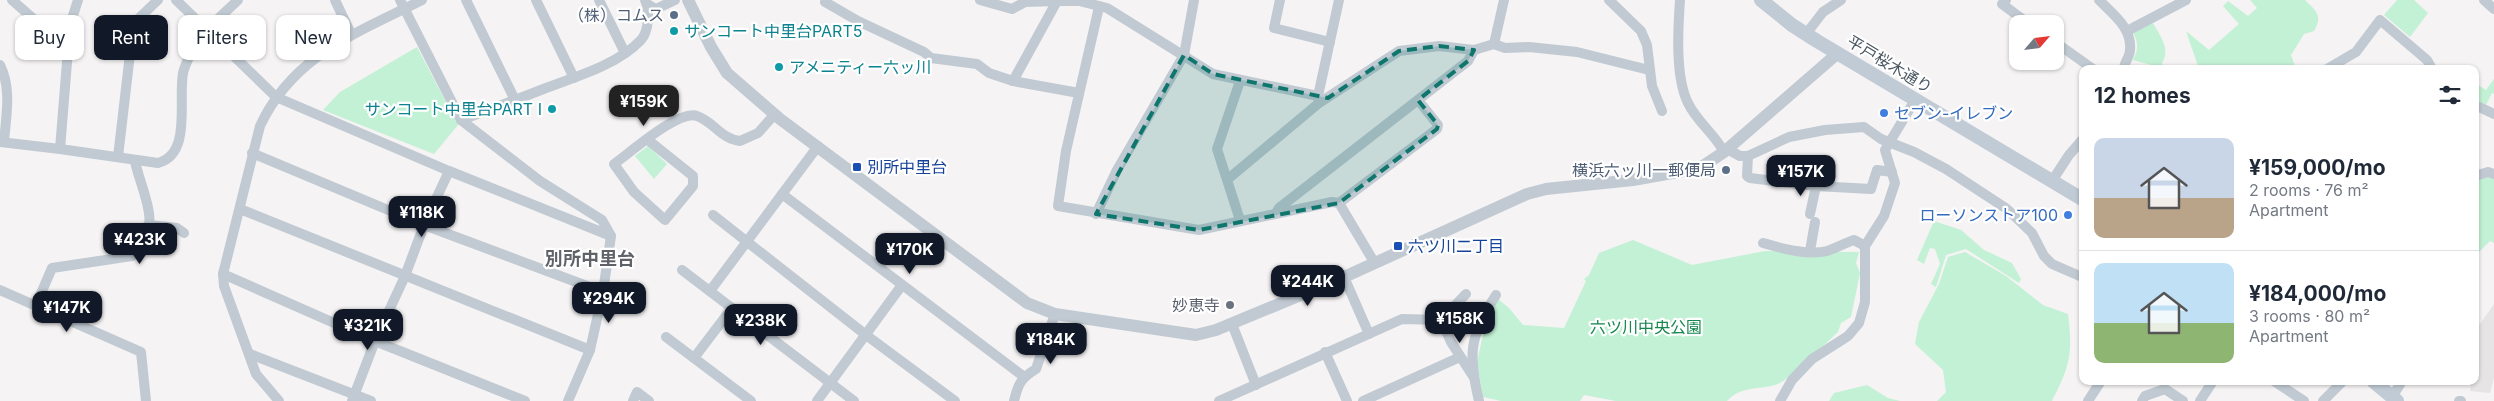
<!DOCTYPE html>
<meta charset="utf-8">
<style>
:root{--surface:#fff;--page:#f6f6f7;--text:#1f2937;--muted:#747a83;--line:#e0e1e3;--accent:#111827}
body{margin:0;font-family:Inter,"Noto Sans JP",sans-serif;background:var(--page);color:var(--text);height:100vh;display:flex;flex-direction:column;font-size:19px;white-space:nowrap}
*{box-sizing:border-box;margin:0}
p{font-size:16px;color:var(--muted)}
.icon{flex:none;width:28px;height:28px;fill:none;stroke:currentColor;stroke-width:2;stroke-linecap:round;stroke-linejoin:round}
.map{position:relative;flex:1;overflow:hidden}
.sheet{position:absolute;left:2079px;top:65px;width:400px;height:320px;display:flex;flex-direction:column;background:var(--surface);border-radius:10px;box-shadow:0 1px 4px #0004}
.sheet>*{flex:none}
.banner{position:absolute;left:15px;top:15px;width:475px;height:45px;display:flex;gap:10px}
.needle{width:32px;rotate:62deg}
.tools{position:absolute;left:2009px;top:15px;display:grid;gap:10px}
.tools a{display:grid;place-items:center;width:55px;height:55px;border-radius:10px;background:var(--surface);box-shadow:0 1px 4px #0004;font-size:25px}
.price{position:absolute;translate:-50% -42px;padding:0 11px;border-radius:10px;background:var(--accent);color:#fff;font-size:16px;line-height:32px;filter:drop-shadow(0 1px 2px #0008)}
.price::after{content:'';position:absolute;left:50%;top:30px;width:15px;height:11px;margin-left:-8px;background:inherit;clip-path:polygon(0 0,100% 0,50% 100%)}
.price.on{background:#222;color:#fff}
ul{padding:0;list-style:none}
li{display:flex;align-items:center;gap:15px;height:125px;padding:0 15px}
li+li{border-top:1px solid var(--line)}
li span{display:grid;place-items:center;flex:none;width:140px;height:100px;border-radius:10px;color:#555}
li>.icon{margin-inline-start:auto}
span .icon{width:60px;height:60px;fill:#fffc;stroke-width:1}
li b{font-size:21px}
h2{display:flex;justify-content:space-between;align-items:center;height:60px;padding:0 15px;font-size:21px}
.chip{padding:0 18px;border-radius:10px;background:var(--surface);box-shadow:0 1px 4px #0004;font-size:18px;line-height:45px}
.chip.on{background:var(--accent);color:#fff}
.map>svg:first-child{display:block}
</style>
<div class="map">
<svg width="2494" height="401" viewBox="0 0 2494 401">
<rect width="100%" height="100%" fill="#f5f3f3"/>
<polygon fill="#e6e4e5" points="2494,304 2494,378 2490,393 2470,391 2471,381 2475,381 2475,321 2480,324"/>
<g fill="#c3f1d5">
<path d="M2250 0H2305C2316 11 2323 15 2314 31L2304 34 2291 55 2296 69H2199L2186 31 2209 50 2239 24 2223 6 2228 1 2248 16 2257 8Z"/>
<polygon points="2397,0 2414,0 2428,13 2410,37 2384,15"/>
<path d="M2153 23C2160 36 2171 49 2162 63L2164 69H2151V65L2133 60C2139 49 2138 43 2133 32Z"/>
<polygon points="417,47 458,125 434,154 323,110 340,92"/>
<polygon points="2494,79 2494,94 2492,93 2486,105 2475,99 2475,83 2486,90"/>
<polygon points="648,146 667,164 654,179 635,156"/>
<polygon points="2484,177 2494,178 2494,243 2490,241 2478,253 2475,251 2475,180"/>
<polygon points="1934,221 1961,230 1984,250 2012,263 2021,279 2019,283 1966,249 1946,255 1936,287 1931,284 1940,264 1935,249 1930,248 1924,264 1917,260"/>
<path d="M1633 240 1692 265 1765 251 1859 252 1856 263 1860 273 1851 317 1841 323 1838 332C1827 342 1789 380 1778 384 1762 390 1741 385 1727 401H1616L1584 395 1580 401H1501L1483 397 1477 362 1486 321 1498 299 1509 308 1523 325 1564 328 1586 281 1584 279 1589 275 1599 253Z"/>
<path d="M1965 252 2006 276 2043 305 2068 314C2073 353 2070 366 2052 401H1937L1946 392 1943 370 1915 344 1919 322 1939 284 1948 257Z"/>
<polygon points="1867,385 1888,398 1900,401 1829,401 1834,393"/>
</g>
<g fill="none" stroke-linecap="round" stroke-linejoin="round">
<g stroke="#c1cad2" stroke-width="10">
<polyline points="12,0 37,22 70,25"/>
<path d="M78 0 70 25 60 149 158 163C192 154 178 101 183 73 185 64 191 53 195 45 201 33 227 11 238 0"/>
<polyline points="176,0 276,97 449,171 611,236"/>
<polyline points="335,0 351,34"/>
<polyline points="400,0 461,120 540,181 602,220 611,236 603,292 590,350 568,401"/>
<polyline points="466,0 515,100"/>
<polyline points="536,0 574,78"/>
<polyline points="599,0 625,53"/>
<polyline points="826,0 825,2 858,21 924,52 931,58 977,64 989,73 1013,81 1079,93"/>
<polyline points="980,0 1012,9 1025,2 1057,1 1079,1 1107,8 1213,74 1318,96 1319,103"/>
<polyline points="1280,0 1274,28 1330,42"/>
<polyline points="1609,0 1641,31 1647,45 1652,86 1662,111"/>
<path d="M1680 0C1678 29 1675 77 1688 103 1697 122 1714 133 1724 152"/>
<polyline points="2006,0 2002,4 2029,24"/>
<path d="M2099 0C2114 15 2132 28 2130 50 2130 57 2124 62 2124 69"/>
<polyline points="2484,0 2494,9"/>
<polyline points="647,4 656,9 675,0"/>
<polyline points="1099,7 1066,151 1058,206 1199,230 1332,202 1339,203 1374,262"/>
<polyline points="2127,31 2186,0"/>
<polyline points="1806,34 1823,12 1841,0"/>
<polyline points="2055,42 2093,69"/>
<polyline points="1494,44 1504,0"/>
<path d="M0 65C12 89 6 116 4 142"/>
<polyline points="2327,69 2356,52 2380,20 2427,60 2432,69"/>
<polyline points="1013,81 1057,1"/>
<polyline points="1318,96 1339,0"/>
<polyline points="2475,105 2494,114"/>
<path d="M461 120C489 110 518 99 546 88 578 76 617 65 641 40 649 31 650 10 645 0"/>
<path d="M648 140 693 176V186L665 220 634 192 614 164C630 153 679 109 697 116 714 122 721 139 740 141L758 133 774 115"/>
<polyline points="0,142 60,149"/>
<polyline points="1727,149 1740,156 1748,156 1789,137 1825,130 1864,127 1881,139 1914,152 1946,169 2007,209 2032,233 2044,256 2052,264 2082,277"/>
<polyline points="252,153 424,225 603,292"/>
<polyline points="1748,156 1747,176 1750,178 1816,186 1871,189 1877,170 1892,172"/>
<polyline points="118,157 133,28 138,19 158,0"/>
<polyline points="2475,176 2488,172 2494,174"/>
<polyline points="1228,179 1319,103 1399,51 1439,46 1474,50 1494,44 1505,48 1529,47 1577,52 1649,70"/>
<polyline points="2052,181 2069,155 2082,140"/>
<polyline points="782,194 1023,376"/>
<polyline points="1339,203 1437,129 1438,125 1418,100"/>
<polyline points="240,209 590,350"/>
<polyline points="1276,213 1279,208 1468,61 1474,50"/>
<polyline points="1096,214 1117,170 1184,55 1194,0"/>
<polyline points="1810,214 1816,186"/>
<polyline points="713,215 866,335 955,401"/>
<polyline points="1240,220 1217,149 1240,81"/>
<polyline points="148,225 177,228 184,233"/>
<path d="M1763 243C1781 248 1808 256 1827 251 1836 248 1845 243 1854 240L1865 246"/>
<polyline points="1810,251 1815,222"/>
<polyline points="682,270 854,401"/>
<polyline points="223,274 375,341 525,401"/>
<polyline points="1344,277 1369,334"/>
<polyline points="0,290 141,352 146,401"/>
<polyline points="710,291 818,146"/>
<path d="M36 305 52 268 132 256C136 250 143 244 146 237 157 216 139 183 135 161"/>
<polyline points="1441,320 1451,342 1473,376"/>
<polyline points="1232,324 1256,385"/>
<polyline points="666,337 751,401"/>
<polyline points="1325,352 1347,401"/>
<polyline points="250,354 371,401"/>
<polyline points="694,358 732,308"/>
<polyline points="2274,381 2304,401"/>
<polyline points="2392,397 2402,381"/>
<path d="M279 401 256 374 224 286 223 274 260 126C293 55 357 33 422 0"/>
<polyline points="352,401 375,341 405,276 424,225 449,171"/>
<polyline points="633,401 637,392 649,401"/>
<polyline points="817,401 902,285"/>
<path d="M1014 401C1018 384 1021 378 1036 369L1055 314"/>
<polyline points="1219,401 1402,319 1441,320 1466,294"/>
<polyline points="1363,401 1460,357"/>
<path d="M1479 401C1468 354 1469 337 1496 295"/>
<polyline points="1780,401 1792,380 1812,359 1848,336 1859,323 1865,302 1865,246 1884,216 1895,183 1885,150 1915,100"/>
<polyline points="2088,401 2101,381"/>
<polyline points="2142,401 2145,396 2165,389 2183,401"/>
<polyline points="2200,401 2213,381"/>
<polyline points="2323,401 2343,381"/>
<polyline points="2459,401 2461,401"/>
</g>
<polyline stroke="#c1cad2" stroke-width="12" points="688,0 711,47 727,73 780,119 1027,303 1055,314 1196,335 1216,330 1344,277 1527,194 1546,189 1633,180 1700,168 1724,152 1838,53"/>
<g stroke="#c1cbd6" stroke-width="14">
<polyline points="1761,0 1792,25 1817,41 2082,199"/>
<polyline points="2373,381 2397,401"/>
</g>
</g>
<path fill="#0f766e" fill-opacity="0.2" stroke="#0f766e" stroke-width="4" stroke-dasharray="10 6" stroke-linejoin="round" d="M1439 46 1474 50 1468 61 1418 100 1438 125 1437 129 1339 203 1199 230 1096 214 1184 55 1213 74 1328 98 1399 51Z"/>
<g fill="#5c6f8a" stroke="#fff" stroke-width="2">
<circle cx="674" cy="15" r="5"/>
<circle cx="1726" cy="170" r="5"/>
</g>
<g fill="#0f9aa8" stroke="#fff" stroke-width="2">
<circle cx="674" cy="31" r="5"/>
<circle cx="779" cy="67" r="5"/>
<circle cx="552" cy="109" r="5"/>
</g>
<g fill="#3f7fe0" stroke="#fff" stroke-width="2">
<circle cx="1884" cy="113" r="5"/>
<circle cx="2068" cy="215" r="5"/>
</g>
<g fill="#1a4fb4" stroke="#fff" stroke-width="2">
<rect x="852" y="162" width="10" height="10" rx="2.5"/>
<rect x="1393" y="241" width="10" height="10" rx="2.5"/>
</g>
<circle fill="#6b7280" stroke="#fff" stroke-width="2" cx="1230" cy="305" r="5"/>
<g text-anchor="middle" dominant-baseline="central" stroke-width="4.5" stroke-linejoin="round" paint-order="stroke">
<g font-size="16" fill="#4e5e75" stroke="#fff" text-anchor="end">
<text x="664" y="15">（株）コムス</text>
<text x="1716" y="170">横浜六ッ川一郵便局</text>
</g>
<g font-size="16" fill="#0d838f" stroke="#fff" text-anchor="start">
<text x="684" y="31">サンコート中里台PART5</text>
<text x="789" y="67">アメニティー六ッ川</text>
<text x="542" y="109" text-anchor="end">サンコート中里台PART I</text>
</g>
<g font-size="16" fill="#4a5661" stroke="#fff">
<text transform="translate(1890 64) rotate(31)">平戸桜木通り</text>
</g>
<g font-size="16" fill="#366cbe" stroke="#fff" text-anchor="start">
<text x="1894" y="113">セブン-イレブン</text>
<text x="2058" y="215" text-anchor="end">ローソンストア100</text>
</g>
<g font-size="16" fill="#164399" stroke="#fff" text-anchor="start">
<text x="867" y="167">別所中里台</text>
<text x="1408" y="246">六ツ川二丁目</text>
</g>
<g font-size="16" fill="#5b616d" stroke="#fff" text-anchor="end">
<text x="1220" y="305">妙恵寺</text>
</g>
<g font-size="16" fill="#17864f" stroke="#fff">
<text x="1646" y="327">六ツ川中央公園</text>
</g>
<g font-size="18" font-weight="bold" fill="#5f6368" stroke="#fff">
<text x="590" y="258">別所中里台</text>
</g>
</g>
</svg>
<div class="tools">
<a><svg class="needle" viewBox="-14 -14 28 28"><path d="M0-13l5 13h-10z" fill="#e53935"/><path d="M0 13l5-13h-10z" fill="#747a83"/></svg></a>
</div>
<b class="price on" style="left:644px;top:127px">¥159K</b>
<b class="price" style="left:1801px;top:197px">¥157K</b>
<b class="price" style="left:422px;top:238px">¥118K</b>
<b class="price" style="left:140px;top:265px">¥423K</b>
<b class="price" style="left:910px;top:275px">¥170K</b>
<b class="price" style="left:1308px;top:307px">¥244K</b>
<b class="price" style="left:609px;top:324px">¥294K</b>
<b class="price" style="left:67px;top:333px">¥147K</b>
<b class="price" style="left:1460px;top:344px">¥158K</b>
<b class="price" style="left:761px;top:346px">¥238K</b>
<b class="price" style="left:368px;top:351px">¥321K</b>
<b class="price" style="left:1051px;top:365px">¥184K</b>
<div class="banner">
<a class="chip">Buy</a>
<a class="chip on">Rent</a>
<a class="chip">Filters</a>
<a class="chip">New</a>
</div>
<section class="sheet">
<h2>12 homes<svg class="icon" aria-label="filters" viewBox="0 0 24 24"><path d="M4 7h16M4 17h16"/><circle cx="9" cy="7" r="2"/><circle cx="15" cy="17" r="2"/></svg></h2>
<ul>
<li><span style="background:linear-gradient(#c9d6e8 60%,#b9a48a 0)"><svg class="icon" aria-label="home" viewBox="0 0 24 24"><path d="M3 11l9-7 9 7M6 9v11h12V9"/></svg></span><div><b>¥159,000/mo</b><p>2 rooms · 76 m²</p><p>Apartment</p></div></li>
<li><span style="background:linear-gradient(#bfe0f5 60%,#8fb573 0)"><svg class="icon" aria-label="home" viewBox="0 0 24 24"><path d="M3 11l9-7 9 7M6 9v11h12V9"/></svg></span><div><b>¥184,000/mo</b><p>3 rooms · 80 m²</p><p>Apartment</p></div></li>
</ul>
</section>
</div>
